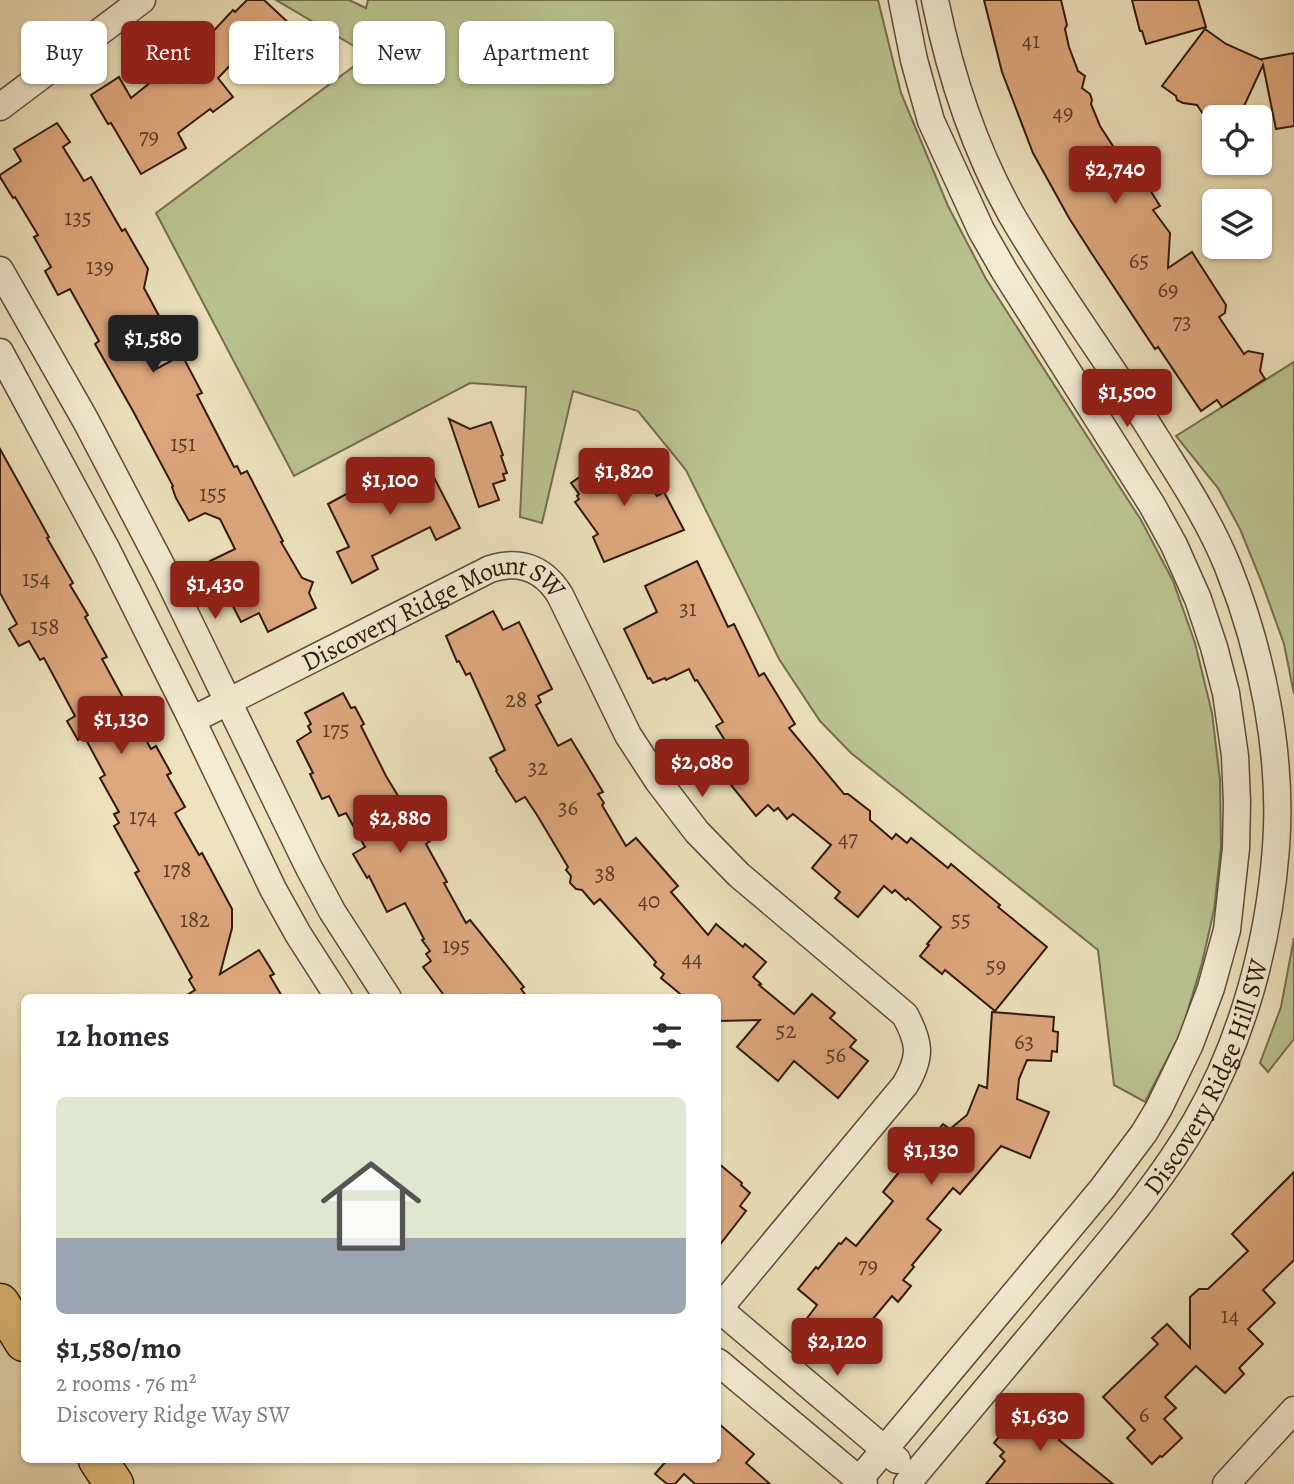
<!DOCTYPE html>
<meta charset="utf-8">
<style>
:root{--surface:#fff;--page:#f7f7f7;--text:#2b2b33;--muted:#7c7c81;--accent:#8f2418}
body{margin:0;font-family:Alegreya,serif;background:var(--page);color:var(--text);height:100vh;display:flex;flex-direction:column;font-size:26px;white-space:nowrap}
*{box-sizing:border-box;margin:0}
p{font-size:23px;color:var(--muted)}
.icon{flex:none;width:38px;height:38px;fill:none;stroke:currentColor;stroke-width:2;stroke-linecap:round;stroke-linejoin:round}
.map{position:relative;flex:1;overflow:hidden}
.details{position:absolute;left:21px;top:994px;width:700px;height:469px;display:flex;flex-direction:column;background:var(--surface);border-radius:10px;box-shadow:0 2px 5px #0004}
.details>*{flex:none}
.top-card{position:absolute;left:21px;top:21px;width:700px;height:63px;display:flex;gap:14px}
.buttons{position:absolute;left:1202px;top:105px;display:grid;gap:14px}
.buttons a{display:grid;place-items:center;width:70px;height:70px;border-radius:10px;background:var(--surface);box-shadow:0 2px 5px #0004;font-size:35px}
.price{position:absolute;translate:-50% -60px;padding:0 16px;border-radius:7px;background:var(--accent);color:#fff;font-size:23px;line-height:46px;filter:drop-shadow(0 2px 4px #0008)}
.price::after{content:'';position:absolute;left:50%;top:42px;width:21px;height:16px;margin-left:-10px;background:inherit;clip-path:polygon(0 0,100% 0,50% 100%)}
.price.current{background:#222;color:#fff}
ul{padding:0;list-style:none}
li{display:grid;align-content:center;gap:14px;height:371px;padding:0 35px}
li span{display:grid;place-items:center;height:217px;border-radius:10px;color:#555}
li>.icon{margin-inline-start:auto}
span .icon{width:126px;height:126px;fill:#fffc;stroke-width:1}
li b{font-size:30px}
h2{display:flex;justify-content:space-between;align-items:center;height:84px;padding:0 35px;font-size:30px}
.tag{padding:0 24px;border-radius:10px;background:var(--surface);box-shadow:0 2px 5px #0004;font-size:24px;line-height:63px}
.tag.current{background:var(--accent);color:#fff}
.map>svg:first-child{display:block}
</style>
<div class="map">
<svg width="1294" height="1484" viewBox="0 0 1294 1484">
<rect width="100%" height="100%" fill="#ede2bc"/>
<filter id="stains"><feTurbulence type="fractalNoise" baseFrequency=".00286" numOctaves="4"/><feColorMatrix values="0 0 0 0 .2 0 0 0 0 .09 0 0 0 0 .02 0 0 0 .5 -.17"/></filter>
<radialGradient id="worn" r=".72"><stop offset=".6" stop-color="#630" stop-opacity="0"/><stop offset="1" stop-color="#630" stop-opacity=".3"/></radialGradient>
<g fill="#b9c390" stroke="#756e4e" stroke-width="2">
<polygon points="276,0 349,0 366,8 368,0 878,0 901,93 948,206 986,279 1141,520 1173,581 1195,643 1212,713 1220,780 1221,847 1214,910 1202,963 1182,1030 1145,1102 1114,1085 1098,950 851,753 820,721 779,659 686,470 638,411 573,391 542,523 520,517 526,387 470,383 294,476 156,213 369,55"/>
<polygon points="1294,362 1294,694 1284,644 1262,583 1240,529 1218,488 1176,436"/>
<polygon points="1294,938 1294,1039 1268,1072 1260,1063 1281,1007"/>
</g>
<g fill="#dea87e" stroke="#31180d" stroke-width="2">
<polygon points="247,0 264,0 306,39 279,68 269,59 261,67 244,51 218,78 233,97 213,112 210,109 178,133 186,148 141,174 111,123 108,124 91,95 119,77 131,98 176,62 166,49 188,32 189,34 199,27 207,38 233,10 235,12"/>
<polygon points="984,0 1061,0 1067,25 1065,29 1069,47 1078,71 1085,76 1082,88 1090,94 1092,100 1091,104 1100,126 1122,160 1133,153 1148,181 1145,182 1160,206 1153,210 1170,233 1168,268 1192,252 1226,305 1225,313 1219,317 1244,354 1248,351 1263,354 1260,371 1265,379 1222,407 1217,400 1201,411 1158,347 1155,349 1092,254 1069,218 1033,153 1002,72"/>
<polygon points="1132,0 1198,0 1206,27 1146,44 1142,31 1140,31"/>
<polygon points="1205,29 1226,44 1262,60 1262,59 1294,53 1294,126 1276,129 1263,65 1239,117 1205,117 1197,105 1183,103 1177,100 1176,96 1162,86"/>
<polygon points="57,123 70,142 63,147 84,181 91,177 122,231 125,229 148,269 144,288 166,329 156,369 182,355 202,393 197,395 234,467 237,466 241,474 247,471 283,541 281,542 302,578 313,582 309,593 316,608 268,632 259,613 241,622 210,561 235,549 220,519 205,513 189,521 176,498 172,487 173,486 133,411 95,344 99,341 70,289 58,295 45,271 51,267 34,237 38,235 15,197 13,198 0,177 0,175 21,161 14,149"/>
<polygon points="449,419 470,429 491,422 503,455 501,456 507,473 503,474 505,480 493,484 499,500 479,507"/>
<polygon points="0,449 49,537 47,538 73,583 70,585 88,615 85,617 107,657 102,659 151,749 156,746 171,773 167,775 185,807 175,813 199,855 202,853 232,909 232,928 220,974 259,950 274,974 270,976 283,998 182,998 195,990 189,980 192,977 135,873 139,871 114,826 119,823 114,814 119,812 100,778 105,775 84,736 78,740 67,721 75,716 44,658 40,660 29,641 19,646 9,629 17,624 0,593"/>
<polygon points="626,453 657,496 664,492 684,530 604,562 593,537 598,534 575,502 579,499 577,496 579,494 571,483 607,458 611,464"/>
<polygon points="425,460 460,528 436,540 430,527 372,556 378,569 352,583 337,552 349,547 328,504 359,487 362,491 369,488 370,489"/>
<polygon points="697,561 728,627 734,624 759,676 764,673 795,724 789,728 844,794 848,794 870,811 870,820 892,839 896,834 907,843 911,838 948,868 951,864 1000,905 998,907 1047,947 995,1011 945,970 942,974 920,956 929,945 927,944 941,927 908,898 906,900 895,890 892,893 884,886 858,917 835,898 840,892 812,868 831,845 793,814 787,819 778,808 774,811 768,805 756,816 723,775 715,780 699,754 724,739 716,726 723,722 697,680 695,681 689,669 666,680 665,678 653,683 650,678 648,679 624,629 657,612 645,586"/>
<polygon points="493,611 503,630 519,622 552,689 538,696 541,702 536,705 558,746 571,739 603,792 598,794 604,803 602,805 626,846 636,838 678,886 671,892 708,935 716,924 743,947 745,944 766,962 753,977 761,984 759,985 794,1014 812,994 835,1013 830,1018 856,1040 850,1047 868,1061 838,1098 794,1061 778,1081 737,1047 760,1020 718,1021 718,998 685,998 661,978 664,974 654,965 656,962 600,899 594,904 582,890 576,889 570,883 571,876 566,870 568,867 537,815 525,797 516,802 496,771 497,770 490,758 505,750 470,673 466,675 459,661 457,662 446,636"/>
<polygon points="343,693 351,708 355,707 364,724 361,726 386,776 409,814 413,812 430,841 426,844 447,882 444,883 466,923 470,920 524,987 521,989 528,998 446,998 423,967 431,961 426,954 430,951 422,940 424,939 405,903 387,912 369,876 367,878 353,854 365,847 346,813 339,816 329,796 322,799 310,774 313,773 297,741 311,732 308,726 311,724 305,713"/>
<polygon points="992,1012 1054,1017 1053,1031 1058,1032 1057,1052 1052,1051 1051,1061 1027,1060 1019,1079 1017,1099 1049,1112 1034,1148 1030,1158 1001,1146 960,1194 953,1188 927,1219 941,1230 912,1265 914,1267 903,1280 911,1286 898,1302 892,1296 841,1357 802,1325 817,1305 798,1289 816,1267 818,1269 839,1243 841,1244 846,1238 856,1246 893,1201 883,1192 908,1161 905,1158 922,1137 928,1142 943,1124 950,1129 967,1115 979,1085 987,1088"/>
<polygon points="718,1163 742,1183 741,1185 750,1193 740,1206 746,1211 718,1247"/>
<polygon points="1294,1172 1294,1260 1263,1290 1275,1303 1248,1329 1263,1344 1239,1368 1244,1374 1225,1393 1196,1366 1165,1397 1176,1408 1164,1419 1182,1438 1162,1457 1160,1456 1152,1464 1127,1438 1135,1430 1103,1397 1158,1344 1152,1338 1167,1324 1190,1348 1190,1297 1199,1289 1208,1289 1248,1251 1232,1234"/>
<polygon points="1028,1401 1038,1409 1039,1407 1052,1417 1052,1416 1068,1429 1059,1440 1113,1484 986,1484 1005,1461 1000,1456 1004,1452 994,1443"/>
<polygon points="718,1423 754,1454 746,1463 770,1484 695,1484 684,1474 675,1484 667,1484 655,1474 667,1460 718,1460"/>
</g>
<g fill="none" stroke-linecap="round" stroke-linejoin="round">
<g stroke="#604a39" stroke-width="29">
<g id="street">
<polyline points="0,107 142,0"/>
<polyline points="0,270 86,421 167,576 309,868 332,911 388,998"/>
<polyline points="0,352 107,550 192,720 273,889 298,934 339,998"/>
<path id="s1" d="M192 720 490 569C520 559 544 569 560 595L628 735 658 781 697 832 739 875 905 1015C920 1043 922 1056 905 1085L718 1310"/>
<polyline points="718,1308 897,1460"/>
<polyline points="718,1362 864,1484"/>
<polyline points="859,1480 1102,1189 1144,1133 1159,1108 1190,1044 1211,988 1227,930 1236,848 1237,802 1235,756 1226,693 1214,647 1198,599 1174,545 1152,505 1005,272 981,230 931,121 914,60 902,0"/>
<path id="s2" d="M907 1484C963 1417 1019 1350 1075 1283 1118 1231 1162 1180 1196 1121 1243 1039 1269 942 1276 847 1283 755 1262 652 1228 567 1210 522 1183 481 1158 441 1111 364 1056 292 1011 214 974 148 950 74 935 0"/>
<polyline points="1226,1484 1294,1410"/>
</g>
</g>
<g stroke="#31180d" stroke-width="41">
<g id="highway">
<polyline points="0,1303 24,1342"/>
<polyline points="98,1460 114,1484"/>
</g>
</g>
<use href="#street" stroke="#f3ecd3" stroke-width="26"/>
<use href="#highway" stroke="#e6c17e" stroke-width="38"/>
</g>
<g text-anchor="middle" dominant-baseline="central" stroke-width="5" stroke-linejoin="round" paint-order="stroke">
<g font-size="23" fill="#5c3c29">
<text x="1031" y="40">41</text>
<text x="1063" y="112">49</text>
<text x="149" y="136">79</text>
<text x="78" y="217">135</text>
<text x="1139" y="260">65</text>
<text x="100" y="266">139</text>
<text x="1168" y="289">69</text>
<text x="1182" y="321">73</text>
<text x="183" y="443">151</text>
<text x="213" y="493">155</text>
<text x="36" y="578">154</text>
<text x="688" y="608">31</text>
<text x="45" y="626">158</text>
<text x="516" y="699">28</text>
<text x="336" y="729">175</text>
<text x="538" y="767">32</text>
<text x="568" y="807">36</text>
<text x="143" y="816">174</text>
<text x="848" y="838">47</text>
<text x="177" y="869">178</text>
<text x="605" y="873">38</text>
<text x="649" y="900">40</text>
<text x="195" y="919">182</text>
<text x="961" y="919">55</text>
<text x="456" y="945">195</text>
<text x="692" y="958">44</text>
<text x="996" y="965">59</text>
<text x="786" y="1030">52</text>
<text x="1024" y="1041">63</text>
<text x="836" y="1054">56</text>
<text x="868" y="1265">79</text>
<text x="1230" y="1315">14</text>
<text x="1144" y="1414">6</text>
</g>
<g font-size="26" fill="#31180d" stroke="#f3ecd3">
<text stroke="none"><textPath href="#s1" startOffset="270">Discovery Ridge Mount SW</textPath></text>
<text stroke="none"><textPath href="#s2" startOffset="509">Discovery Ridge Hill SW</textPath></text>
</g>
</g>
<rect width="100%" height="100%" filter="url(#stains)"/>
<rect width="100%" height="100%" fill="url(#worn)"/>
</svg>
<div class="buttons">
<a><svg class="icon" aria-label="locate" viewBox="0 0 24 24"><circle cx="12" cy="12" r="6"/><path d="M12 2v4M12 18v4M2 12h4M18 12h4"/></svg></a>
<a><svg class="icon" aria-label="layers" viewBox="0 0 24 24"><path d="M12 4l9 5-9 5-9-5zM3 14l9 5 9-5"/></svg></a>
</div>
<b class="price" style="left:1115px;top:206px">$2,740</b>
<b class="price current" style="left:153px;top:375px">$1,580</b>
<b class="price" style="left:1127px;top:429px">$1,500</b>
<b class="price" style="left:624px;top:508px">$1,820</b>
<b class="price" style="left:390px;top:517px">$1,100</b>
<b class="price" style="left:215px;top:621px">$1,430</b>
<b class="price" style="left:121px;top:756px">$1,130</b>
<b class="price" style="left:702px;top:799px">$2,080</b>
<b class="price" style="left:400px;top:855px">$2,880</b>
<b class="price" style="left:931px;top:1187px">$1,130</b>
<b class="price" style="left:837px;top:1378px">$2,120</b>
<b class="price" style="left:1040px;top:1453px">$1,630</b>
<div class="top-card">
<a class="tag">Buy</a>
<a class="tag current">Rent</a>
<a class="tag">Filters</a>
<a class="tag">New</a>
<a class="tag">Apartment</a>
</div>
<section class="details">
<h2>12 homes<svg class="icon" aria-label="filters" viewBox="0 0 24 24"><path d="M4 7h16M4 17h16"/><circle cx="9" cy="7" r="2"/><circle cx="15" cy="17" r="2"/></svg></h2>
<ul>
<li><span style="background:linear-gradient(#dfe7d0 65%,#9aa5b1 0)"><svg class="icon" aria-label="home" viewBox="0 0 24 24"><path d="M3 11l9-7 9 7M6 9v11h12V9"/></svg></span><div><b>$1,580/mo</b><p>2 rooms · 76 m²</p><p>Discovery Ridge Way SW</p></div></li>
</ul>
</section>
</div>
